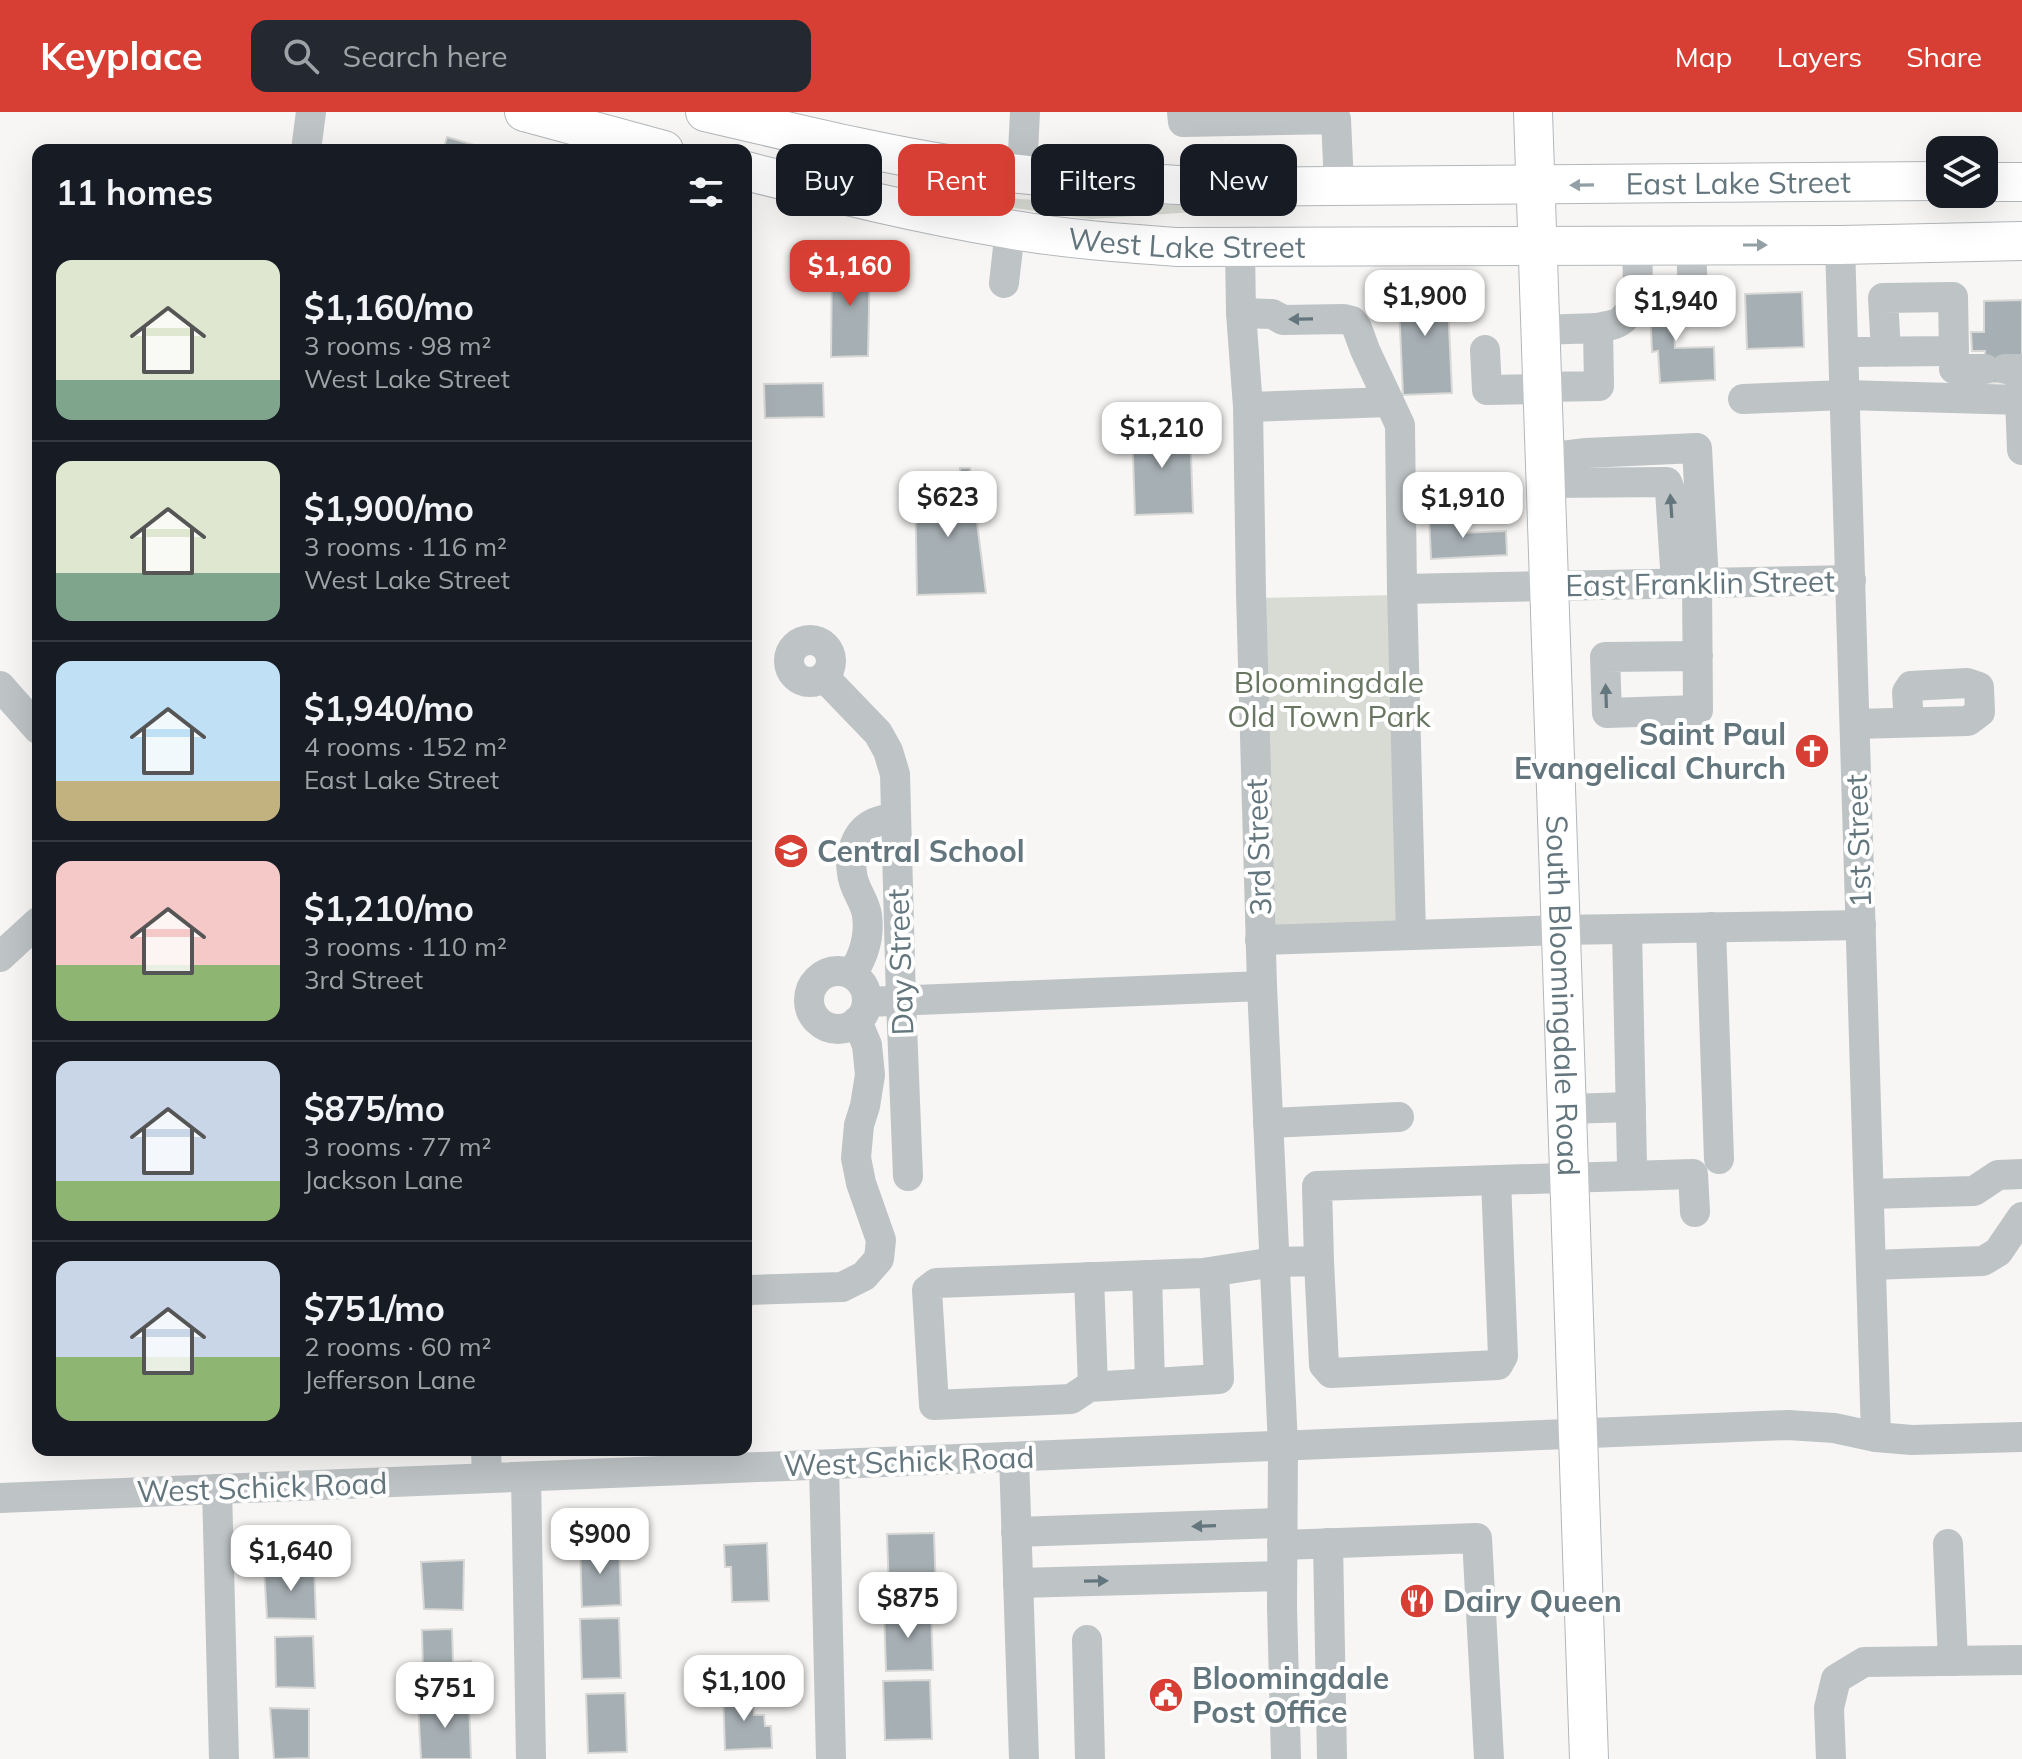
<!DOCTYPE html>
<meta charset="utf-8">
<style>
:root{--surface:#171b24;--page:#242831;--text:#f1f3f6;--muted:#9ea1a6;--line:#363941;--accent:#d73f34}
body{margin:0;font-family:Mulish,sans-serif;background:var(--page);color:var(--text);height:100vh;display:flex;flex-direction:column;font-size:30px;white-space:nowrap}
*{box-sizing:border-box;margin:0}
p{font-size:26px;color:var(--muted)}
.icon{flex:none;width:44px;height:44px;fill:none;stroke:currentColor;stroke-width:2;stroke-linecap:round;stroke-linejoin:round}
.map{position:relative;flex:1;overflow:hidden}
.sheet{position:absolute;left:32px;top:32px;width:720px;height:1312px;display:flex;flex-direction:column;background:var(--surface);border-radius:16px;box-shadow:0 8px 32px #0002}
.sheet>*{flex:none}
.top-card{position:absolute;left:776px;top:32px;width:760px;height:72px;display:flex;gap:16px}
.controls{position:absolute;left:1926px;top:24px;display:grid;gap:16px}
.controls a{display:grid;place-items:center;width:72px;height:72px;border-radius:16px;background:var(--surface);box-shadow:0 8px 32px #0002;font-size:40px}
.price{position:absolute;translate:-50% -68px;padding:0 18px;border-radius:16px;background:#fff;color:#222;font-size:26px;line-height:52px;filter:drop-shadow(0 2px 4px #0008)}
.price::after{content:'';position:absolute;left:50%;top:48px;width:24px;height:18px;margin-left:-12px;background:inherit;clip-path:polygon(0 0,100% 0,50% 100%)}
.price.selected{background:var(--accent);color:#fff}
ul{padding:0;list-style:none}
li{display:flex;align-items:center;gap:24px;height:200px;padding:0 24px}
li+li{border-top:2px solid var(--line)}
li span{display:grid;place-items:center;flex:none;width:224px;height:160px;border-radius:16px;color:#555}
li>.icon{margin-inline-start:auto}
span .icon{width:96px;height:96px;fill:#fffc;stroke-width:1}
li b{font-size:34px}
h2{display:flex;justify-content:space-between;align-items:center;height:96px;padding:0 24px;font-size:34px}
.tag{padding:0 28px;border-radius:16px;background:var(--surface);box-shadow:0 8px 32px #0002;font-size:28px;line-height:72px}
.tag.selected{background:var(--accent);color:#fff}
header{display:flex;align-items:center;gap:48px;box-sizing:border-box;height:112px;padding:0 40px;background:var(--accent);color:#fff}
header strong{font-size:38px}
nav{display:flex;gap:44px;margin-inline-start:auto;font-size:28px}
.search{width:560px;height:72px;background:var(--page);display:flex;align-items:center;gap:20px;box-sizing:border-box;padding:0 28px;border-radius:16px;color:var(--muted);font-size:30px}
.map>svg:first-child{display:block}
</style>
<header>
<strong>Keyplace</strong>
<div class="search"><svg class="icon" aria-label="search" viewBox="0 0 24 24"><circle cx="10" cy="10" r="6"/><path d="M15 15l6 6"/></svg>Search here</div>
<nav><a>Map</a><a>Layers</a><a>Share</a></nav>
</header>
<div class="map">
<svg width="2022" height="1647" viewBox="0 0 2022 1647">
<rect width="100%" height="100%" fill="#f7f6f4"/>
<g fill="#d8dbd3">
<path d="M922 76C1021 92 1123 91 1223 94L1224 98 1091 107 922 83Z"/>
<polygon points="1397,483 1406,815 1267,820 1255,486"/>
</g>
<g fill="#a6afb3" stroke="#d8d8d6" stroke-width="2">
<polygon points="447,25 478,34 476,37 479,38 443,38"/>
<polygon points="832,147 870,147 868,244 831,245"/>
<polygon points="1447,170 1452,281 1403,283 1398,172"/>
<polygon points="1672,171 1675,236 1714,235 1715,268 1660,271 1658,239 1652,240 1649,172"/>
<polygon points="1802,180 1804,235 1747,237 1745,182"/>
<polygon points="2022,188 2022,246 2006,270 1985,271 1985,239 1972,239 1971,220 1984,220 1984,189"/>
<polygon points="823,271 824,305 765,306 764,272"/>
<polygon points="1190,313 1193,401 1135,403 1132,315"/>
<polygon points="960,356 970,356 986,481 917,483 915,371 960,370"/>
<polygon points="1462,403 1463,421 1506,419 1507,443 1431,447 1429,404"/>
<polygon points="934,1421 936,1480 889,1482 887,1422"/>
<polygon points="767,1431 769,1489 732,1490 731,1455 725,1455 724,1433"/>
<polygon points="619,1434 621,1493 582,1495 580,1435"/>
<polygon points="464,1448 463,1498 424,1497 421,1450"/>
<polygon points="314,1453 316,1507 267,1506 264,1457"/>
<polygon points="931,1498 933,1558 886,1559 884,1499"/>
<polygon points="619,1506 621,1566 582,1567 580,1507"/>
<polygon points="452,1517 453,1550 471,1549 472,1572 451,1573 450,1564 423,1564 422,1518"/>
<polygon points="313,1524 315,1576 276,1575 275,1525"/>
<polygon points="930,1568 932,1627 885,1628 883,1569"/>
<polygon points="753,1579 754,1603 764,1603 765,1614 771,1614 772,1636 725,1638 723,1580"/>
<polygon points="625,1581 627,1640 588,1641 586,1582"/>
<polygon points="469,1589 471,1647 421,1647 418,1591"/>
<polygon points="270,1596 309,1597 309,1646 274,1647"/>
</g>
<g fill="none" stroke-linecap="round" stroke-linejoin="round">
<g stroke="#b2b7ba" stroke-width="40">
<g id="major">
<polyline points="524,0 664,38"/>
<path id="s1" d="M705 0C791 20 879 42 966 55 1051 68 1136 71 1221 75L1940 69"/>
<path id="s2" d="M1533 0 1589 1647"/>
<path id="s3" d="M746 59C833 81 919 102 1008 117 1064 127 1121 131 1177 135L1840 133 2022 129"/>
<polyline points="1984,70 2022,70"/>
</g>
</g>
<g stroke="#bec3c5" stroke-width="30">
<polyline points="1182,0 1183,10 1336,7 1339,74"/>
<polyline points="306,38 311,0"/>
<polyline points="1022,61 1025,0"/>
<polyline points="1840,133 1876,1325"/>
<polyline points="1240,136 1241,201 1248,295 1251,481 1262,874 1283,1334 1282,1495 1286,1647"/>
<polyline points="1004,171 1010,118"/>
<polyline points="1673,182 1693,182 1691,134"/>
<polyline points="1241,201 1272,202 1283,208 1344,207 1352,209 1357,216 1365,238 1400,313 1402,477 1411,823"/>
<path d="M1598 216C1605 214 1617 213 1622 208 1643 190 1637 158 1637 134"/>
<polyline points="1540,218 1598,216 1599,274 1543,275"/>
<polyline points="1485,238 1487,278 1543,277"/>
<polyline points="1844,240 1954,239 1953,185 1883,186 1886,240"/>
<polyline points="1954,257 1985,257"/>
<polyline points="2005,257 2021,257 2020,288 2022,338"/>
<polyline points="1743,287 1845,283 2022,288"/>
<polyline points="1248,295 1389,290"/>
<polyline points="1546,346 1586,341 1697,336 1704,471"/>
<polyline points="1547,371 1667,370 1670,378 1676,471"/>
<polyline points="1697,471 1698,598 1607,601 1605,545 1698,544"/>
<polyline points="1402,477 1851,468"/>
<circle cx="810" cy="549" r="21"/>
<polyline points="824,565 878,621 888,639 895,662 901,889 908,1064"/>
<polyline points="0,574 38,617"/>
<polyline points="1855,612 1968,609 1980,600 1979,575 1967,571 1911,574 1907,580 1909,610"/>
<polyline points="1711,815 1719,1047"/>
<polyline points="1627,817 1632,1054"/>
<polyline points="1260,828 1561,818 1861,813"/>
<polyline points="0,845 38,810"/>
<circle cx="838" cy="888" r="29"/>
<path d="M852 862C864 844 870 825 867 803 865 789 853 776 852 761 849 744 855 721 872 712 879 708 889 707 896 705"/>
<polyline points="867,890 1262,874"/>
<polyline points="1567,997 1631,995"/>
<polyline points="1268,1011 1399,1005"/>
<polyline points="1496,1068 1693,1062 1695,1100"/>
<polyline points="1869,1082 1974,1079 1998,1063 2022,1062"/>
<polyline points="1871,1153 1983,1149 1998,1140 2022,1105"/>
<polyline points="1214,1160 1219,1267 1089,1275 1071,1287 934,1293 927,1178 936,1171 1203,1161 1274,1150 1319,1149 1324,1253 1331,1261 1498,1253 1503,1244 1496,1068 1317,1074 1319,1149"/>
<polyline points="1147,1163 1150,1271"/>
<polyline points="1089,1165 1093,1274"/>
<polyline points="746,1180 749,1178 842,1175 864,1164 879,1147 881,1128 861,1071 856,1046 859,1013 865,994 870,963 867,933 857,909"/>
<polyline points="486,1338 487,1366"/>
<polyline points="1014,1345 1024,1647"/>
<polyline points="824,1353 831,1647"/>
<polyline points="526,1365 531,1647"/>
<polyline points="217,1377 224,1647"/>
<polyline points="0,1386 1788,1313 1834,1316 1876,1325 1912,1328 2022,1325"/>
<polyline points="1016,1420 1282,1411"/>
<polyline points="1328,1431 1332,1647"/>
<polyline points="1948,1432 1953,1549"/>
<polyline points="1282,1433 1477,1426 1489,1647"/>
<polyline points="1018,1471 1282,1464"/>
<polyline points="1087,1528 1090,1647"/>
<polyline points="1831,1647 1829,1596 1836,1567 1864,1550 2022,1548"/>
</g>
<use href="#major" stroke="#fff" stroke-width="38"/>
</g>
<defs><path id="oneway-solid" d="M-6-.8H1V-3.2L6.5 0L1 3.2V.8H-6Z" transform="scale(2)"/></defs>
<g fill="#929fa4">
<use href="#oneway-solid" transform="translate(1582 73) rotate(179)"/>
<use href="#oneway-solid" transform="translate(1755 133)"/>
</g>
<g fill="#64767d">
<use href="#oneway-solid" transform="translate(1301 207) rotate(179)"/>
<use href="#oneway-solid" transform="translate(1671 394) rotate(-94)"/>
<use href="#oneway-solid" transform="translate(1606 584) rotate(-92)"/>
<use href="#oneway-solid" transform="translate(1204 1414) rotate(178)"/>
<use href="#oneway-solid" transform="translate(1096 1469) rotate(-1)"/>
</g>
<defs>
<g id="church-disc" transform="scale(1.8)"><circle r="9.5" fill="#d73f34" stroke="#fff"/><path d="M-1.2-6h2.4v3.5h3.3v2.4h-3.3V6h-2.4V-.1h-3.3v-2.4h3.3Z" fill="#fff"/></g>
<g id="school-disc" transform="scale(1.8)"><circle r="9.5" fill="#d73f34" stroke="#fff"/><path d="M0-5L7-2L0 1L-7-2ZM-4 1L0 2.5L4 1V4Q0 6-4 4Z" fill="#fff"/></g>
<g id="restaurant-disc" transform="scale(1.8)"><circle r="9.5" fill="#d73f34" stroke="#fff"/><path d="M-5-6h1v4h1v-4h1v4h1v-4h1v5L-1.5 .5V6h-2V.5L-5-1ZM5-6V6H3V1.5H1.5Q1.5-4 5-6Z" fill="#fff"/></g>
<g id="civic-disc" transform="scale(1.8)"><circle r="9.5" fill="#d73f34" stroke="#fff"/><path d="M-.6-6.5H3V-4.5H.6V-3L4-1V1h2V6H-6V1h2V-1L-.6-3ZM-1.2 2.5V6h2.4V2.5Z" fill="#fff"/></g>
</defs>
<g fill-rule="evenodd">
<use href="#church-disc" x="1812" y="639"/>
<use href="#school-disc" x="791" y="739"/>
<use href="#restaurant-disc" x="1417" y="1489"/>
<use href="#civic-disc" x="1166" y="1583"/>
</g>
<g text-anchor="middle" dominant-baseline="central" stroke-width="8" stroke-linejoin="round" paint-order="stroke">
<g font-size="30" fill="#64767d" stroke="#fff">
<text stroke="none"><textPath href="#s1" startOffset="1040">East Lake Street</textPath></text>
<text stroke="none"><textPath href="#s3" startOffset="448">West Lake Street</textPath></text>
<text transform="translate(1700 471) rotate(-1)">East Franklin Street</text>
<text transform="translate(1858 729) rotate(-92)">1st Street</text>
<text transform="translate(1258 735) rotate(-92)">3rd Street</text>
<text transform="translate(900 850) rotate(-92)">Day Street</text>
<text stroke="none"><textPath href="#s2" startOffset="884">South Bloomingdale Road</textPath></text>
<text transform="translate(909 1349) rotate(-2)">West Schick Road</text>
<text transform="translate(262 1375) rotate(-2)">West Schick Road</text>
</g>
<g font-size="30" fill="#697662" stroke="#fff">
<text x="1329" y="570">Bloomingdale<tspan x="1329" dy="34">Old Town Park</tspan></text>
</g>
<g font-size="30" font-weight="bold" fill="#64767d" stroke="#fff" text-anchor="start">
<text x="1786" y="622" text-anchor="end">Saint Paul<tspan x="1786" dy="34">Evangelical Church</tspan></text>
<text x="817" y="739">Central School</text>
<text x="1443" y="1489">Dairy Queen</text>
<text x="1192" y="1566">Bloomingdale<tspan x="1192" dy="34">Post Office</tspan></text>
</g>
</g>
</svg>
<div class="controls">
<a><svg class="icon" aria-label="layers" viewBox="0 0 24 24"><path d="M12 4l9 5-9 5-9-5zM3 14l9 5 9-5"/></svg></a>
</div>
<b class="price selected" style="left:850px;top:196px">$1,160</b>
<b class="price" style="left:1425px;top:226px">$1,900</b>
<b class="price" style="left:1676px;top:231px">$1,940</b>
<b class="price" style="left:1162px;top:358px">$1,210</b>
<b class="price" style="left:948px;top:427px">$623</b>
<b class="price" style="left:1463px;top:428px">$1,910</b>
<b class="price" style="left:600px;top:1464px">$900</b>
<b class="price" style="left:291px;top:1481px">$1,640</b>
<b class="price" style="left:908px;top:1528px">$875</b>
<b class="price" style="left:744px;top:1611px">$1,100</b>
<b class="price" style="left:445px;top:1618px">$751</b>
<div class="top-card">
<a class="tag">Buy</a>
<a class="tag selected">Rent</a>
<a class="tag">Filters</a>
<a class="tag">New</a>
</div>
<section class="sheet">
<h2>11 homes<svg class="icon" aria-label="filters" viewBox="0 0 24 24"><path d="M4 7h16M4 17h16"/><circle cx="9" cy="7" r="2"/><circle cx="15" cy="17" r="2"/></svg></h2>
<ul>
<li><span style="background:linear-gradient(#dfe7d0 75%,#7fa58c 0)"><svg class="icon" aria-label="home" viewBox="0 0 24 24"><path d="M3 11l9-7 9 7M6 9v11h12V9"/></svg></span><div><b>$1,160/mo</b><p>3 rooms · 98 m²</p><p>West Lake Street</p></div></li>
<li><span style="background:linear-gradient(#dfe7d0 70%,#7fa58c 0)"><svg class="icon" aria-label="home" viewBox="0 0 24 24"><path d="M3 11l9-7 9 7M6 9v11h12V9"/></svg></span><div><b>$1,900/mo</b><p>3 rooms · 116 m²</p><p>West Lake Street</p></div></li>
<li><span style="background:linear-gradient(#bfe0f5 75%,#c2b280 0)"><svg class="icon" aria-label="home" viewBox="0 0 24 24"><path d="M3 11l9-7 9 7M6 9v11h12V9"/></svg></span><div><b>$1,940/mo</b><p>4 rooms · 152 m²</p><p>East Lake Street</p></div></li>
<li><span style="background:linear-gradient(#f6c9c9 65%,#8fb573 0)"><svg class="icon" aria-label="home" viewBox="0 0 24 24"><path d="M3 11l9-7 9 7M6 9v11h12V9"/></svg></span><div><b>$1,210/mo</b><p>3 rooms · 110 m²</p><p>3rd Street</p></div></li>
<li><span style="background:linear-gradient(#c9d6e8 75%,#8fb573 0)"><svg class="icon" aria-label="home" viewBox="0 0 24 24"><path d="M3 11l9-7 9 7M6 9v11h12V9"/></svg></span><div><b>$875/mo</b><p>3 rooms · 77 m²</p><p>Jackson Lane</p></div></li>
<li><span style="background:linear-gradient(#c9d6e8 60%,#8fb573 0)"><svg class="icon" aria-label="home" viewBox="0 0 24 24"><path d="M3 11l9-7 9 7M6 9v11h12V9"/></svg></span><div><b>$751/mo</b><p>2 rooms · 60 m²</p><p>Jefferson Lane</p></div></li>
</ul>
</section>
</div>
